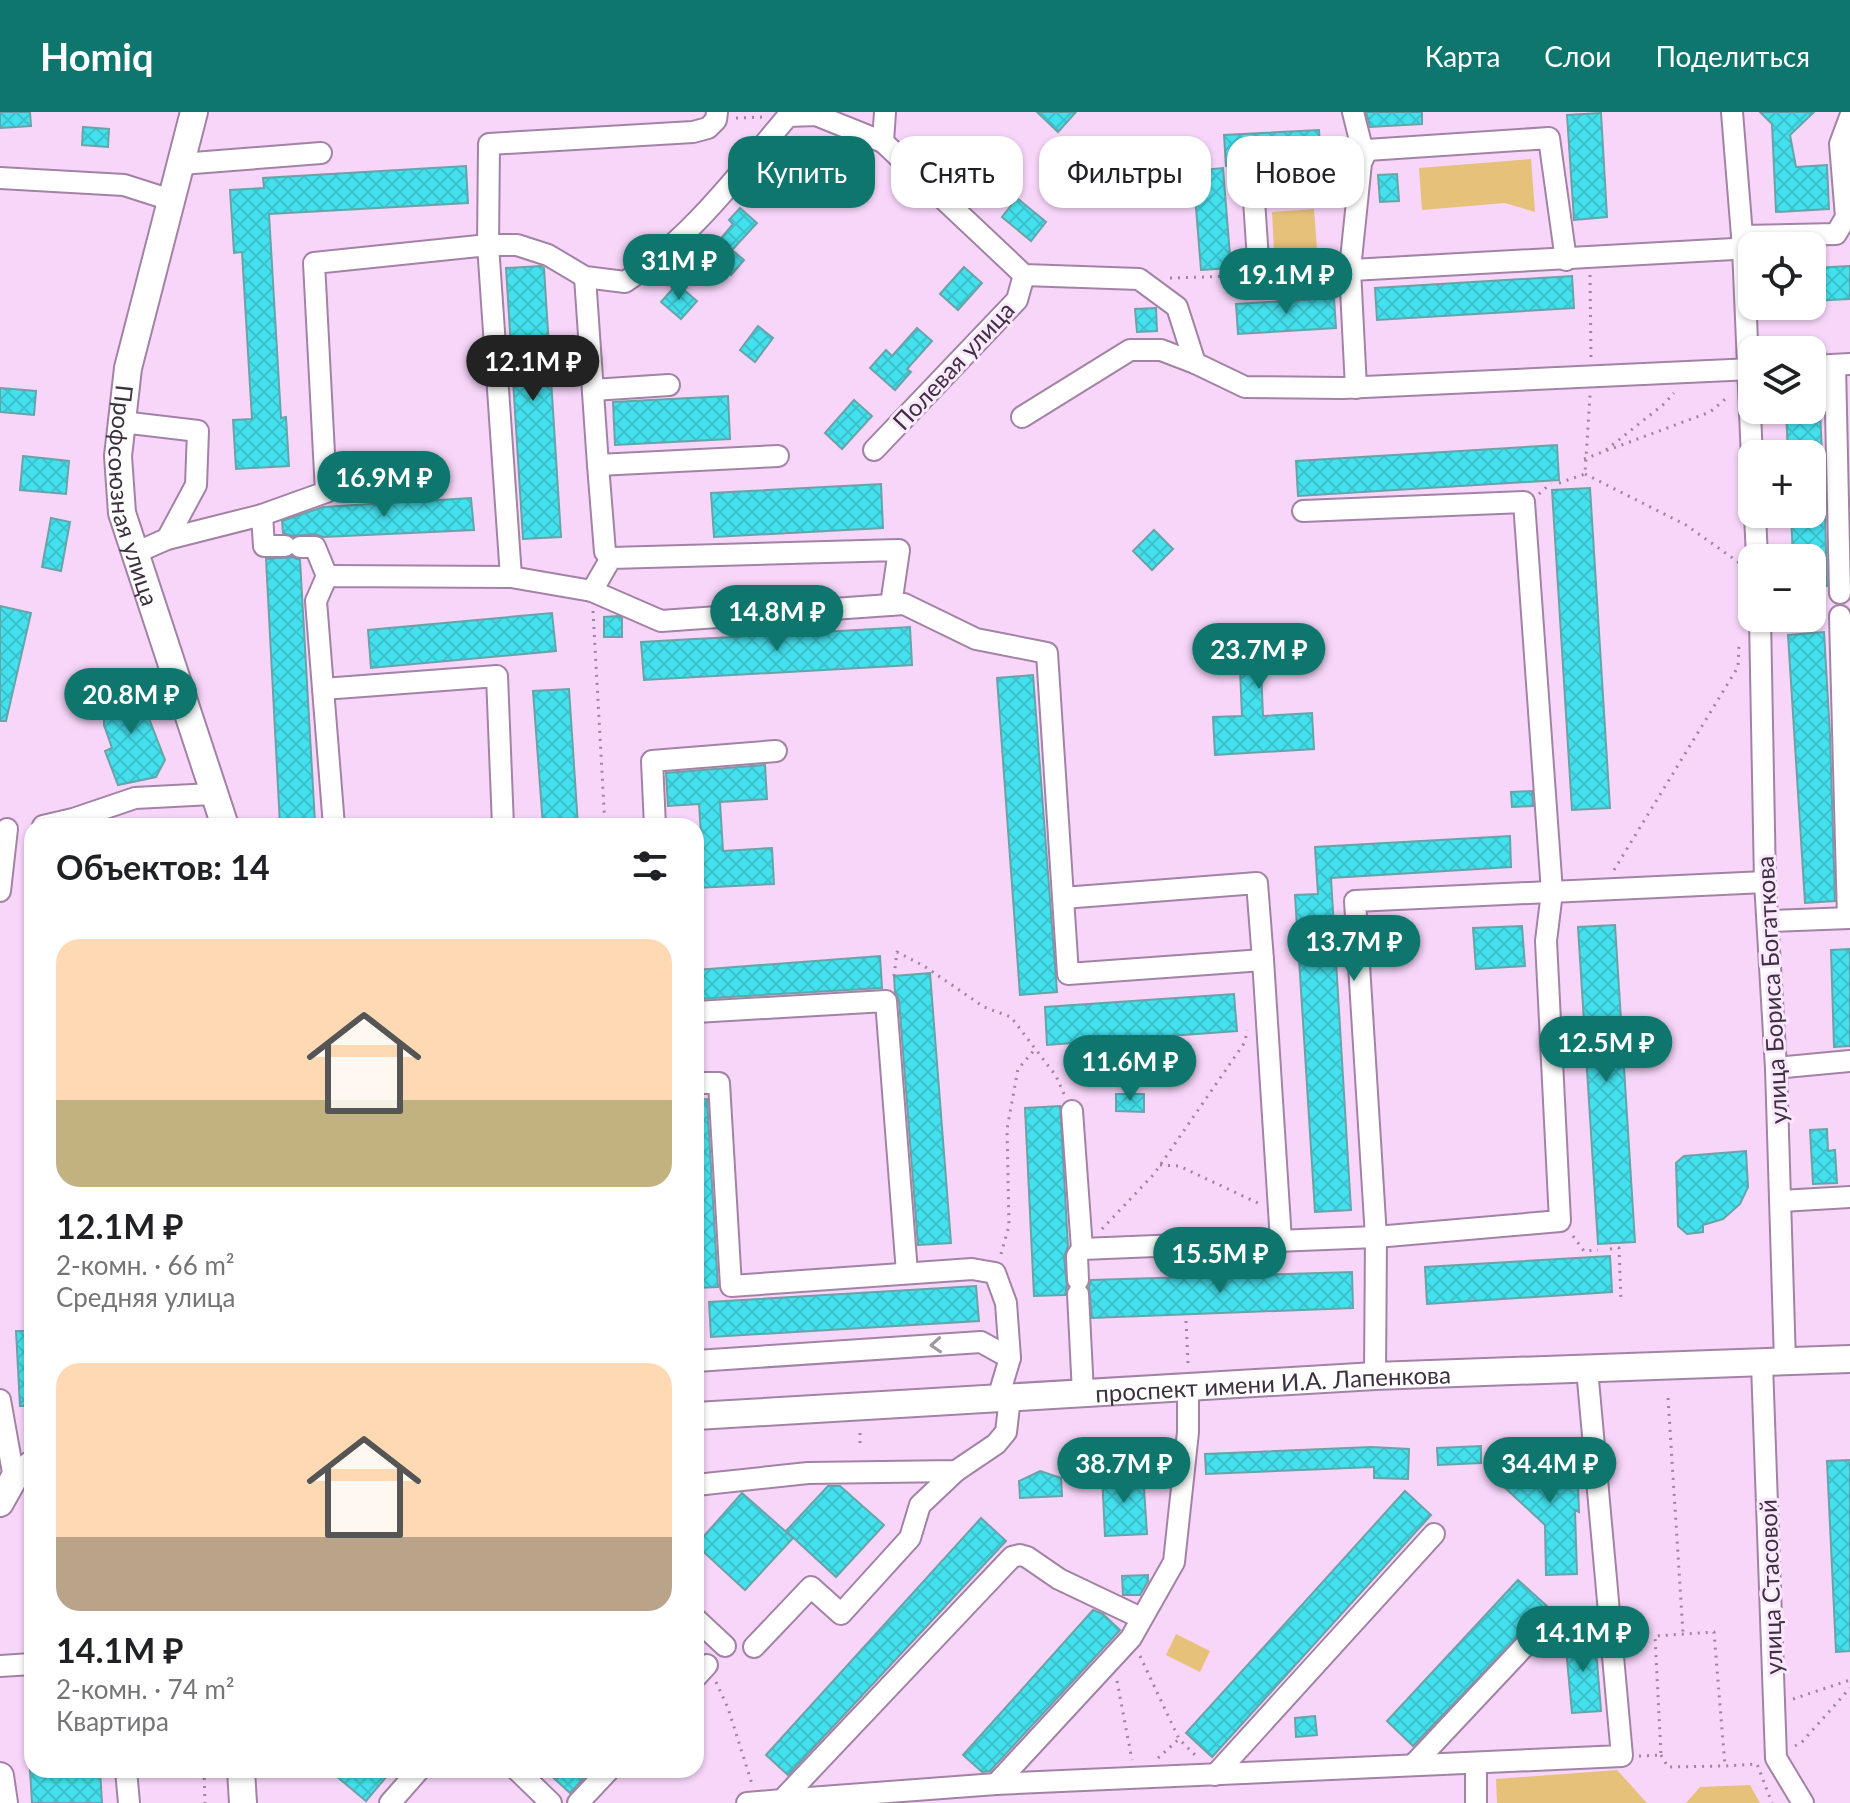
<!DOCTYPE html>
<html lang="ru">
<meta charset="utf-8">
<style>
:root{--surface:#fff;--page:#f6f6f6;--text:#202124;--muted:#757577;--accent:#0f766e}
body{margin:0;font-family:Lato,sans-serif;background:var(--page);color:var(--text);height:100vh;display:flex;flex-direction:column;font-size:30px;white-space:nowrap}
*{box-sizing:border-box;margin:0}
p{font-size:26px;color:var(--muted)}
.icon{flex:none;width:44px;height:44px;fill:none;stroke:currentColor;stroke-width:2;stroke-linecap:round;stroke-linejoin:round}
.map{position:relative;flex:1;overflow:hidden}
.side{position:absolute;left:24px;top:706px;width:680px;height:960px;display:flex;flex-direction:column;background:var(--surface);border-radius:24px;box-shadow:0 2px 6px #0004}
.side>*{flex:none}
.hud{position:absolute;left:728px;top:24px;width:760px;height:72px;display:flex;gap:16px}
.buttons{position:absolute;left:1738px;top:120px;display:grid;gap:16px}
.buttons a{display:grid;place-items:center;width:88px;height:88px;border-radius:16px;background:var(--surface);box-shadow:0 2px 6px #0004;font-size:40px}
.price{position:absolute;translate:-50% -68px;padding:0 18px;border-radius:28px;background:var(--accent);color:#fff;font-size:26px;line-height:52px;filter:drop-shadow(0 2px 4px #0008)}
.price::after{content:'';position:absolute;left:50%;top:48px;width:24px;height:18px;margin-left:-12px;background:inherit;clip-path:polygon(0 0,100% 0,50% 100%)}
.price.selected{background:#222;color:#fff}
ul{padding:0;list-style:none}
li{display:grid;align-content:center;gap:16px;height:424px;padding:0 32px}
li span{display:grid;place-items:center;height:248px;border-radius:24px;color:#555}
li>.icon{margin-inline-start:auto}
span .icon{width:144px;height:144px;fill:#fffc;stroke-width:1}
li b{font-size:34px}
h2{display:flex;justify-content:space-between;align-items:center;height:96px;padding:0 32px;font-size:34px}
.chip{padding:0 28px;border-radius:24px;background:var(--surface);box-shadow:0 2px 6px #0004;font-size:28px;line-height:72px}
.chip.selected{background:var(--accent);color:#fff}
header{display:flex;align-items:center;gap:48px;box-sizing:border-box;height:112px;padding:0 40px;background:var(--accent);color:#fff}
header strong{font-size:38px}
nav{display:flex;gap:44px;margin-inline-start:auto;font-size:28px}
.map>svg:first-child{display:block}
</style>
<header>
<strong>Homiq</strong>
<nav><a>Карта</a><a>Слои</a><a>Поделиться</a></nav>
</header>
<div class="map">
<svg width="1850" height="1691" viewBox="0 0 1850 1691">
<defs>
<pattern id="building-cross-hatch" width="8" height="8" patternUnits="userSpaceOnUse" patternTransform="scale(2)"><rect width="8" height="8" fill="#43e1ee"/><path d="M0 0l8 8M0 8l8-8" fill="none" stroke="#3cc2cd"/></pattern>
</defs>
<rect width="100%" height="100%" fill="#f7d6fa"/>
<g fill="#e6c17a">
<polygon points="1531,47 1535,100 1505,91 1422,98 1419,56"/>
<polygon points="1314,97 1317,137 1274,140 1272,100"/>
<polygon points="1176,1522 1210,1539 1200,1560 1166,1543"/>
<polygon points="1617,1658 1647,1691 1497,1691 1496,1667"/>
<polygon points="1750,1673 1760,1691 1686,1691 1700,1675"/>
</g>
<g fill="url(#building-cross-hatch)" stroke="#69a3a8" stroke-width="2">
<polygon points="0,0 30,0 31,14 0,16"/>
<polygon points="1037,0 1076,0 1058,20"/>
<polygon points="1366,0 1422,0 1422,12 1370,15"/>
<polygon points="1760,0 1814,0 1790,23 1796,55 1827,53 1829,97 1776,100 1772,12"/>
<polygon points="1601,1 1607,105 1574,108 1567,3"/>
<polygon points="83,15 109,17 108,35 82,33"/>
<polygon points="1319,18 1321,48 1226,54 1224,23"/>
<polygon points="466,54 468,91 269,102 281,306 286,305 289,354 236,357 233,308 252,307 242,140 234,141 230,78 264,76 263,66"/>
<polygon points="1223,56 1231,156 1201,158 1193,59"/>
<polygon points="1397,62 1399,89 1380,90 1378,63"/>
<polygon points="1017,86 1046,110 1031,129 1002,105"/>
<polygon points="740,96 757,111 732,138 744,148 731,163 707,143 733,112 729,108"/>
<polygon points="541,154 544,156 561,425 523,427 506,156"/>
<polygon points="1850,154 1850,187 1812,189 1812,156"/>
<polygon points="964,155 982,171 958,198 940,182"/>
<polygon points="1572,164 1574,196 1377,208 1375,176"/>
<polygon points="677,172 697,189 681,207 661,190"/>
<polygon points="1334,186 1336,216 1238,222 1236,192"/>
<polygon points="1156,196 1157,219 1137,220 1135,197"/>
<polygon points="758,214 773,226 755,250 740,238"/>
<polygon points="917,216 932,229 907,257 911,260 895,278 870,256 886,238 892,244"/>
<polygon points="0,276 36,279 34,303 0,300"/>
<polygon points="728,284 730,327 615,333 613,290"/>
<polygon points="854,288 872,304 842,337 825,321"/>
<polygon points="1786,298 1820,298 1822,342 1788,342"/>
<polygon points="1557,333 1559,368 1298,384 1296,349"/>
<polygon points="23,344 69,349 66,382 20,378"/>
<polygon points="881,372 883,416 714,425 711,381"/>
<polygon points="1590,376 1610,696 1572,698 1552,378"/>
<polygon points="471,386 474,418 323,425 315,422 293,424 283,421 282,409 323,395"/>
<polygon points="1791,402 1825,402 1827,474 1812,475 1812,446 1793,446"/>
<polygon points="51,406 70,410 61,459 42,455"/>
<polygon points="1154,418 1173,437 1152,458 1133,439"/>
<polygon points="292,445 300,448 315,711 280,713 266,447"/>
<polygon points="0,494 31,501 6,609 0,609"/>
<polygon points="552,501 556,539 371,556 368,518"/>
<polygon points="618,504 622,506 622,525 604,525 604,505"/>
<polygon points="910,515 912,553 644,568 641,530"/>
<polygon points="1306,515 1308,553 1261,556 1263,604 1312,601 1314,637 1215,643 1213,605 1242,604 1240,558 1209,560 1207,521"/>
<polygon points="1824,520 1830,623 1835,789 1805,791 1788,523"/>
<polygon points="1033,563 1057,880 1020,883 997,566"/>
<polygon points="133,565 165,648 156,665 118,673 105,639 112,636 104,613 104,597 115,572"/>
<polygon points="569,577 578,714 543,714 533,579"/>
<polygon points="765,653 767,687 720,690 723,739 772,736 774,772 696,776 696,739 702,738 699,692 668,694 666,661"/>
<polygon points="1532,679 1533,694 1512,695 1511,680"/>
<polygon points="1510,724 1511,755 1331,766 1351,1098 1315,1100 1295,783 1318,782 1315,735"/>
<polygon points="1615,813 1635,1130 1598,1132 1578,815"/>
<polygon points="1522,814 1525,854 1476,857 1473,816"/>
<polygon points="1850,837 1850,934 1834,935 1831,838"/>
<polygon points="880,844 882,876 696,887 696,858"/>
<polygon points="930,861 951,1131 918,1133 899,888 895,880 894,864"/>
<polygon points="1234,882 1237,919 1047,933 1045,895"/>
<polygon points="1116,982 1144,982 1144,1000 1116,999"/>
<polygon points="707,987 718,1175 696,1176 696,988"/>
<polygon points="1060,994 1068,1134 1064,1145 1067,1175 1065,1183 1034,1184 1025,996"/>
<polygon points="1827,1017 1828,1039 1835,1038 1837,1071 1813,1072 1810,1018"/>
<polygon points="1746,1039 1748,1075 1740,1092 1723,1107 1703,1113 1703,1120 1687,1122 1678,1114 1676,1051 1684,1044"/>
<polygon points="1610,1144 1612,1180 1427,1192 1425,1155"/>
<polygon points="1352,1160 1353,1196 1092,1206 1089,1175 1091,1168"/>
<polygon points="976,1174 979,1209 711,1225 709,1190"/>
<polygon points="16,1219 32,1219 32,1294 20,1294"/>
<polygon points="1481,1334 1481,1351 1438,1353 1437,1336"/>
<polygon points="1371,1335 1409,1337 1408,1367 1374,1366 1374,1355 1206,1362 1205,1342"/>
<polygon points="1551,1338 1574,1358 1578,1371 1579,1400 1575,1398 1577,1462 1546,1463 1545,1413 1502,1373 1533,1339"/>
<polygon points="1850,1348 1850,1539 1836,1540 1827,1349"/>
<polygon points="1040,1359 1061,1366 1062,1384 1020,1386 1019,1369"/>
<polygon points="1143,1361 1147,1422 1105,1424 1102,1363"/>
<polygon points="828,1374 840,1374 884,1413 836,1465 786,1419"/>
<polygon points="1405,1379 1431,1403 1212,1645 1186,1621"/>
<polygon points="742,1381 793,1426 745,1478 696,1433"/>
<polygon points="981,1406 1006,1429 788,1663 766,1643"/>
<polygon points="1148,1463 1148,1469 1140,1483 1123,1483 1122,1464"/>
<polygon points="1518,1468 1547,1494 1413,1634 1387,1609"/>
<polygon points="1093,1498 1103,1502 1120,1518 990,1659 982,1660 963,1643"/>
<polygon points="1595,1524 1601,1599 1572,1601 1565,1526"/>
<polygon points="1315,1604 1317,1623 1296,1625 1295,1606"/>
<polygon points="30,1658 100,1658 102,1691 32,1691"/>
<polygon points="329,1658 392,1658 366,1689"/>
<polygon points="545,1658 591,1658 570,1681"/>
</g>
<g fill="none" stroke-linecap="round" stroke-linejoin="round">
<g stroke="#a283a5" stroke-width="24">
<g id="minor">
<path d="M717 0 716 8 708 16 693 20 489 32 488 133H517L548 143 585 165 625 170C691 126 737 64 788 4L816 3 883 30 1024 163 1139 167 1177 195 1195 251 1245 275 1343 276 1752 257"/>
<polyline points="1353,0 1364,44"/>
<polyline points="1732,0 1743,136 1752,347"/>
<polyline points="883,30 885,0"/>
<polyline points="181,52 321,41"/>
<polyline points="0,66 124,73 171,88"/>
<polyline points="1359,66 1253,73 1259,163 1752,136"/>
<polyline points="1742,124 1836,122 1846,105 1840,32 1850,5"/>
<polyline points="585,165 598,353"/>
<polyline points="1835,253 1840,481"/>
<polyline points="1812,254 1850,252"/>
<polyline points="1356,276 1350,157 1361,51 1367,38 1549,26 1566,148"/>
<polyline points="593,278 669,273"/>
<polyline points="1022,305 1130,238 1161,238 1195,251"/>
<polyline points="122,310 198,319 196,373 167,427"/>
<polyline points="874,338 1017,188 1024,163"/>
<polyline points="1755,402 1757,446"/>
<polyline points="262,403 264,434 285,434"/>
<polyline points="300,435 315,435 327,464"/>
<polyline points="135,441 167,427 262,403 326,380 314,151 488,133 511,465"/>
<polyline points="611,446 605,440 598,353 778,344"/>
<polyline points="592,479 611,446 899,438 891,493"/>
<polyline points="1840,504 1848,806"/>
<polyline points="1760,506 1765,770 1776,956 1785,1250"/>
<polyline points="323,577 497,564 503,714"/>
<polyline points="43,714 73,707 135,686 212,682"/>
<polyline points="334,714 316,489 327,464 511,465 592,479 661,509 904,492 976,527 1047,541 1068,862 1263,848 1281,1129"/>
<polyline points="655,714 652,649 776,639"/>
<polyline points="0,779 7,717"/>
<polyline points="1063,786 1257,771 1263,848"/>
<polyline points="1768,809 1850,806"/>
<polyline points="696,900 886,889 907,1161"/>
<polyline points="1776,956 1850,949"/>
<polyline points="696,971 719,971 731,1174 972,1157 995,1161 1006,1191 1010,1246 998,1286"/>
<polyline points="1072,999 1082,1137 1376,1125 1560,1109 1546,829 1552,780 1524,390 1303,399"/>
<polyline points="1781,1089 1850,1085"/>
<polyline points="1078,1168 1077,1144 1082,1137"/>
<polyline points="1078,1182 1083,1281"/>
<polyline points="696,1249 981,1230 1010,1246"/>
<polyline points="1762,1252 1776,1646 1803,1691"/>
<polyline points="1375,1264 1376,1125 1355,789 1765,770"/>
<polyline points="0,1288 14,1366"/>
<polyline points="696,1373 808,1361 956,1359 996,1332 1006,1320 1010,1286"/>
<polyline points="696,1507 725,1534"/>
<polyline points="754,1535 811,1475 841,1502 910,1426 920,1393 956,1359"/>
<polyline points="0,1554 32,1552"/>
<polyline points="696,1565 707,1553"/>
<polyline points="1476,1651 1476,1691"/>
<polyline points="1413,1653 1551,1506"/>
<polyline points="126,1658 129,1691"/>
<polyline points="517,1658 551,1691"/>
<polyline points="1215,1663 1434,1422"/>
<polyline points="996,1672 1131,1526 1174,1450 1188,1320 1188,1275"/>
<polyline points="390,1691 419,1658"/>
<polyline points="578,1691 609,1658"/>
<polyline points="747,1691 782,1688 1012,1445 1020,1443 1027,1445 1059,1467 1141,1506"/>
<polyline points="779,1691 782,1688 996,1672 1622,1644 1587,1257"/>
</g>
</g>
<g stroke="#a283a5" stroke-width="30">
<g id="major">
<path id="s1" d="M194 0 128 256 118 344 122 401 225 714"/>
<path id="s2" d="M696 1304 1375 1264 1850 1247"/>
<polyline points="0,1391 14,1366 32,1352"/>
<polyline points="241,1658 243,1691"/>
<polyline points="0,1664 4,1691"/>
</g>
</g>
<g stroke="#9d859f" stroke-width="3" stroke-dasharray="2 6" stroke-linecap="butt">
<polyline points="736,6 764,5"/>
<polyline points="1590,163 1591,247"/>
<polyline points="1170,166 1239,164"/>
<polyline points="1606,338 1664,292 1674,281"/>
<polyline points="1584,347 1710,300 1729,284"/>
<polyline points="1585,362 1686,413 1741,452"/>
<polyline points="1559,371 1585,362 1590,283"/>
<polyline points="1539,382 1551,371"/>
<polyline points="593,499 605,714"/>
<polyline points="1812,506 1820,505"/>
<polyline points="1778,508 1810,506"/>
<polyline points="1614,758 1738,555 1739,532"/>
<polyline points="894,864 897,840 924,854 984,895 1011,905 1056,964 1064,982"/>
<polyline points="1160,1053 1179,1054 1260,1092"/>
<polyline points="1102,1117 1154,1062 1245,930 1247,918"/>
<polyline points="1573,1124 1584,1139 1598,1138"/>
<polyline points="1610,1137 1619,1136 1621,1189"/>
<polyline points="1001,1142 1009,1114 1007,1017 1018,957 1036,936"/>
<polyline points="1186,1209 1188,1251"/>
<polyline points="1668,1286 1683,1521"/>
<polyline points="860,1321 860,1336"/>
<polyline points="1140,1544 1179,1627 1196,1644"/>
<polyline points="1117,1569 1132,1648"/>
<polyline points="716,1570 728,1596 752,1672"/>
<polyline points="1793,1587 1850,1568"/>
<polyline points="1795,1634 1802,1630 1850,1576"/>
<polyline points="1661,1643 1668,1655 1725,1654"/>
<polyline points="1639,1644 1661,1643 1655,1524 1714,1520 1725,1654 1757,1652 1772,1691"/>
<polyline points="1158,1646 1179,1627"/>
<polyline points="204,1658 205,1691"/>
</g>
<use href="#minor" stroke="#fff" stroke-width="20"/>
<use href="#major" stroke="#fff" stroke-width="26"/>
</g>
<defs><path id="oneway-chevron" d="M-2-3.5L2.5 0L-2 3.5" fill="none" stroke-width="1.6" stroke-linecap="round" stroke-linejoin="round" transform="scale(2)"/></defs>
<use stroke="#9e989f" href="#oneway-chevron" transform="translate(936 1233) rotate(176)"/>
<g text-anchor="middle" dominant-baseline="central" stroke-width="6" stroke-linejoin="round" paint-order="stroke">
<g font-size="24" fill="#3e313f" stroke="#fce8fe">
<text transform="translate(953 253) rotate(-47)">Полевая улица</text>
<text stroke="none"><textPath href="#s1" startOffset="394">Профсоюзная улица</textPath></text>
<text transform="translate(1771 878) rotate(-93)">улица Бориса Богаткова</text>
<text stroke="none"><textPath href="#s2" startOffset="578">проспект имени И.А. Лапенкова</textPath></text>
<text transform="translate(1770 1475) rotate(-92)">улица Стасовой</text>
</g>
</g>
</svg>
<div class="buttons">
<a><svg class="icon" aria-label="locate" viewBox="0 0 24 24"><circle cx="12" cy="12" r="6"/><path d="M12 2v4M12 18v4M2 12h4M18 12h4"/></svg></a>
<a><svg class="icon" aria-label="layers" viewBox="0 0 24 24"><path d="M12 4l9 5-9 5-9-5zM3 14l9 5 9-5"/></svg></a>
<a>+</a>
<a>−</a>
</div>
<b class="price" style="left:679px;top:190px">31M ₽</b>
<b class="price" style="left:1286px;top:204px">19.1M ₽</b>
<b class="price selected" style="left:533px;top:291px">12.1M ₽</b>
<b class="price" style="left:384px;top:407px">16.9M ₽</b>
<b class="price" style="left:777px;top:541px">14.8M ₽</b>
<b class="price" style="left:1259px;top:579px">23.7M ₽</b>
<b class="price" style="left:131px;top:624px">20.8M ₽</b>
<b class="price" style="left:1354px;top:871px">13.7M ₽</b>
<b class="price" style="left:1606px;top:972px">12.5M ₽</b>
<b class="price" style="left:1130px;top:991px">11.6M ₽</b>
<b class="price" style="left:1220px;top:1183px">15.5M ₽</b>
<b class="price" style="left:1124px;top:1393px">38.7M ₽</b>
<b class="price" style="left:1550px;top:1393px">34.4M ₽</b>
<b class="price" style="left:1583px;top:1562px">14.1M ₽</b>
<div class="hud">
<a class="chip selected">Купить</a>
<a class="chip">Снять</a>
<a class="chip">Фильтры</a>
<a class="chip">Новое</a>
</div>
<section class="side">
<h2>Объектов: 14<svg class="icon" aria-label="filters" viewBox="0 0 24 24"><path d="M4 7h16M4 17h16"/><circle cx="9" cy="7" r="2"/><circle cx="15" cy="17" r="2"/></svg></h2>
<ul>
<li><span style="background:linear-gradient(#ffd9b3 65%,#c2b280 0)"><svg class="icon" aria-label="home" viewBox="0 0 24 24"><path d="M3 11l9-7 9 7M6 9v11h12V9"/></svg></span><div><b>12.1M ₽</b><p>2-комн. · 66 m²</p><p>Средняя улица</p></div></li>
<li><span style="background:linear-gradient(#ffd9b3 70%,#b9a48a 0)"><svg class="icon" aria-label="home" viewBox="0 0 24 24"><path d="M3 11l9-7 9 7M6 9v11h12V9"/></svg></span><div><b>14.1M ₽</b><p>2-комн. · 74 m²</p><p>Квартира</p></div></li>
</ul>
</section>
</div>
